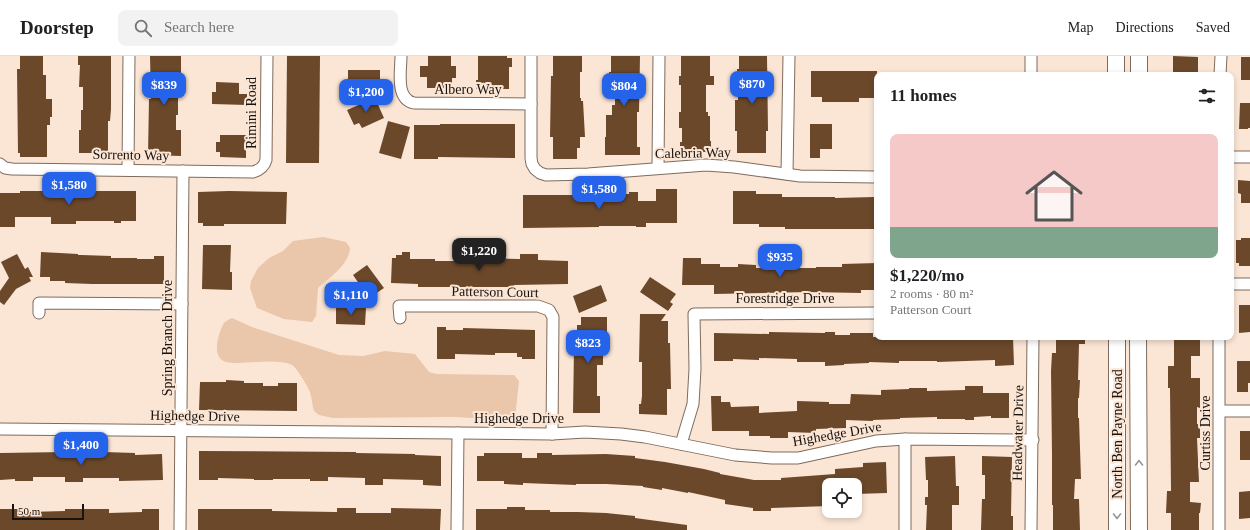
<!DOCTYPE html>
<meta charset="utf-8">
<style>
:root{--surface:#fff;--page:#f2f2f2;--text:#202124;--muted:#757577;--line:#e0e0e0;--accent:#2563eb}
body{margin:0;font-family:Georgia,serif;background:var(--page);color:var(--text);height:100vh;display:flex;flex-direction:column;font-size:15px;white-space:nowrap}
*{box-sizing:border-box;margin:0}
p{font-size:13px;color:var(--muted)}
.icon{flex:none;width:22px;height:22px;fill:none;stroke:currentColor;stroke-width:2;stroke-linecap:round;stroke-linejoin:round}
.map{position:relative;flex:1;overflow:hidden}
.details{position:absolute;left:874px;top:16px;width:360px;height:268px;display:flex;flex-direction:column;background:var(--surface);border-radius:8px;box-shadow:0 2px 6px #0003}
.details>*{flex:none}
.fabs{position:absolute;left:822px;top:422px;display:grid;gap:8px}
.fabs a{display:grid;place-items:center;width:40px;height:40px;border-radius:8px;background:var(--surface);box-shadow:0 2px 6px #0003;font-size:20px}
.scale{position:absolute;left:12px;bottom:10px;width:72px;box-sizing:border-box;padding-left:4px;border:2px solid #19120d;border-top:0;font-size:11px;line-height:14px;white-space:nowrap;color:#19120d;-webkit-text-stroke:3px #fbe6d6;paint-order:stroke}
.price{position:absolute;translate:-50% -34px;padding:0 9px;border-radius:8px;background:var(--accent);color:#fff;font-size:13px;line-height:26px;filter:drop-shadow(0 1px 2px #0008)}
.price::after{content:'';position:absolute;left:50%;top:24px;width:12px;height:9px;margin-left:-6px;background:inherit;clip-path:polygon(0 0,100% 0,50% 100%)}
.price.on{background:#222;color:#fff}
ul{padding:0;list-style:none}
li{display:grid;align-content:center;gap:8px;height:212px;padding:0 16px}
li+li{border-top:1px solid var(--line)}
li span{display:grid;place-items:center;height:124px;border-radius:8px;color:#555}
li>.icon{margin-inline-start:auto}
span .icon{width:72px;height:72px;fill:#fffc;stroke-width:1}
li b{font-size:17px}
h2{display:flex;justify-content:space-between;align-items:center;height:48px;padding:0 16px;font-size:17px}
header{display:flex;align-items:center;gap:24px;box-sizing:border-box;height:56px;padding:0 20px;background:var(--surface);border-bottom:1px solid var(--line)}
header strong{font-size:19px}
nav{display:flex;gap:22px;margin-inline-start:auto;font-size:14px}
.search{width:280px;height:36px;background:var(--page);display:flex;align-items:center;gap:10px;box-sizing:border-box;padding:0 14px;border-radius:8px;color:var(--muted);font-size:15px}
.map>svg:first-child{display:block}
</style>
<header>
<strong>Doorstep</strong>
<div class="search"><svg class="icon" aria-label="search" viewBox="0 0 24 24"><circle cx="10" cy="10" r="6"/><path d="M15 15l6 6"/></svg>Search here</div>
<nav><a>Map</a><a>Directions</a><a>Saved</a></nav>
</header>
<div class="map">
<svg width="1250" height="474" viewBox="0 0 1250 474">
<rect width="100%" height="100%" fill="#fbe6d6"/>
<g fill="#eac6aa">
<path d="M323 181 346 186 350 192C349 209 330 221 318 232L316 260 312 266 284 263 257 252 250 232 251 225 258 212 269 202 283 195 293 185Z"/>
<path d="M232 262 252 271 339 299 363 300 385 295 415 298 429 316 437 318 514 319 519 325 515 362 509 364 455 361 333 362 319 359 314 355C312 349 312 340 309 334 307 329 296 311 292 309 274 300 232 312 222 304 212 297 219 276 224 267 226 265 229 263 232 262Z"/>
</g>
<g fill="#6b482a">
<polygon points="20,0 43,0 43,19 46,19 46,43 52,43 52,61 50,61 50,69 47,69 47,101 20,101 20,97 18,97 17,13 20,13"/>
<polygon points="78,0 111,0 111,53 110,65 108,65 108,97 79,97 79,74 81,74 81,54 83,54 83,31 79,31 80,9 78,9"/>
<polygon points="150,0 181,0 181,29 178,29 178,59 176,59 176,74 181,74 181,100 148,99 149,43 151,43"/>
<polygon points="287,0 320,0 319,107 286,107"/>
<polygon points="428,0 451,0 451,10 456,10 456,22 452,22 452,32 427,32 427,21 420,21 420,10 428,10"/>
<polygon points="478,0 507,0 507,2 512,2 512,11 509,11 509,33 476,33 476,24 478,24"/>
<polygon points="553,0 582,0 582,16 580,16 580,42 581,42 581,45 583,45 585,81 580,81 580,92 577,92 577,103 553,103 553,81 550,81 551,20 553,20"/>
<polygon points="611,0 640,0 639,56 637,56 637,91 640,91 640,99 605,99 605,81 606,81 606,59 612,59 612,49 615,49 615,33 607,33 607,20 609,20 609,16 611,16"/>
<polygon points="681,0 710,0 710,20 714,20 714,29 706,29 706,56 708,56 708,60 710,60 710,85 711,85 711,96 680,96 680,86 682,86 682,72 679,72 679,56 681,56 681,29 679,29 679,20 681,20"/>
<polygon points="739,0 767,0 768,75 766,75 766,97 737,97 737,75 735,75 735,44 738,44 737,13 739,13"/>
<polygon points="1173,0 1198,1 1198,19 1173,19"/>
<rect x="1241" y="1" width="9" height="23"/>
<polygon points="348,14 380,14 380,25 369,25 369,36 348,36"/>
<polygon points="811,15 877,15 876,42 859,42 859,46 822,46 822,41 811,41"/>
<polygon points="216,26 239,27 239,38 247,38 247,49 212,48 212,36 216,36"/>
<polygon points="375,42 384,62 362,72 359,67 354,69 347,54"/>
<polygon points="1240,47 1250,47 1250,72 1248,72 1248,73 1239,73"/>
<polygon points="388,65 410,71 401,103 379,97"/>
<polygon points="440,68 515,68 515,102 438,101 438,103 414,103 414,69 440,69"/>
<polygon points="810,68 832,68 832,93 820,93 820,102 810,102"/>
<polygon points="220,79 246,79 246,102 220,101 220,96 216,96 216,86 220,86"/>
<polygon points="1238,124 1250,125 1250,147 1241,147 1241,138 1238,137"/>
<polygon points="656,133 677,133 677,167 646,167 646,171 636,171 636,170 599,170 599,171 523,172 523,139 602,139 602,138 629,138 629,136 638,136 638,145 656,145"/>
<polygon points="20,135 136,135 136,165 121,165 121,167 114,167 114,165 76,165 76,168 51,168 51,161 15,161 15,171 0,171 0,137 20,137"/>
<polygon points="229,135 287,136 286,168 224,168 224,170 203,170 203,167 198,167 198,136"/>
<polygon points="733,135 756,135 756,138 782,138 782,141 835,141 835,142 874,141 874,151 877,151 877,173 785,173 785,171 759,171 759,168 733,168"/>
<polygon points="1241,182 1250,182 1250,210 1239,210 1239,207 1236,207 1236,184 1241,184"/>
<polygon points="203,189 231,189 230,216 232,216 232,234 202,233"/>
<polygon points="41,196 78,198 78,199 82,199 111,200 111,202 137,202 137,203 154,203 154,200 164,200 164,228 92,228 65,227 65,225 50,225 50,221 40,221"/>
<polygon points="402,196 410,196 410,203 435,203 435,205 470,205 470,202 520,203 520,198 538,198 538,204 568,205 568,228 514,229 514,231 418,231 418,228 391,227 392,202 396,202 396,199 402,199"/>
<polygon points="17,198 25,213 28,211 33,221 29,221 31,225 16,233 4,249 0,246 0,235 9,222 1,206"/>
<polygon points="683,202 701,202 701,208 720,208 720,211 738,211 738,208 756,209 756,212 816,212 816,211 842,211 842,208 877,207 877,234 861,234 861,237 808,236 714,238 714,229 682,229"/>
<polygon points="367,209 384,232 369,242 353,219"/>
<polygon points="650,221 676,238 670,246 673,248 668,255 640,236"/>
<polygon points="601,229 607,245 579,257 573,240"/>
<polygon points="1239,249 1250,249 1250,276 1239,277"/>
<polygon points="336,251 366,251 365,269 336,268"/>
<polygon points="640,258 666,258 661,265 668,265 668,287 670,287 671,333 667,333 667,359 639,358 639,348 641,348 642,340 642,306 639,306"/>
<polygon points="581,261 607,261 607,279 603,279 603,309 597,309 597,340 600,340 600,357 573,357 574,292 575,292 575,287 577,287 577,269 581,269"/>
<polygon points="437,271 446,271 446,274 463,274 463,272 535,274 535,303 522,303 522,301 517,301 517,297 495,297 495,299 455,298 455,303 437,303"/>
<polygon points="769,276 825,277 825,276 835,276 835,279 850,279 850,277 873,277 873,281 1013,281 1014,309 995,310 995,304 937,306 937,305 899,305 899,307 869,306 869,307 844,308 844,309 825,310 825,306 797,306 797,303 759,302 759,304 733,303 733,305 714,305 714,277 769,278"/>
<polygon points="1056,281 1085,281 1085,288 1079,288 1078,324 1080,324 1079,342 1078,342 1078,362 1079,362 1081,423 1075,423 1074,443 1079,443 1080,474 1053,474 1053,449 1052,449 1052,399 1051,315 1052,297 1056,297"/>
<polygon points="1174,281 1200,281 1200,300 1191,300 1191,322 1200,322 1200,352 1197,351 1197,368 1200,368 1200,382 1197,382 1199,426 1190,426 1190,446 1201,447 1200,457 1199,457 1199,474 1171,474 1171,457 1166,457 1167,435 1171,435 1170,332 1168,332 1168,310 1174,310"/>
<polygon points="1237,305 1250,305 1250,327 1248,327 1248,336 1237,336"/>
<polygon points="226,324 244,325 244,327 263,327 263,330 278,330 278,327 297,327 297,355 199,354 200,326 226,326"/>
<polygon points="965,330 983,330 983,337 1009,337 1009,362 991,362 991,360 974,361 974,364 965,364 965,363 937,363 937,361 900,362 900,363 873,364 873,365 846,364 846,372 816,373 816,377 788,376 788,382 770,382 770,380 749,380 749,375 712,375 711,340 721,340 721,346 730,346 731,351 759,350 759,357 797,355 797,345 829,346 829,348 850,348 851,338 881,339 881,334 909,333 909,332 927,332 927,335 965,334"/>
<rect x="1240" y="375" width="10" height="29"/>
<polygon points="65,395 73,395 73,396 94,396 94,395 104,395 104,396 135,397 135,399 162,398 163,424 119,425 119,422 83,422 83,426 65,426 65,421 33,421 33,425 15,425 15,423 0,424 0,397 65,396"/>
<polygon points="199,395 356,396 356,397 415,398 415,399 441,400 441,430 423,429 423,424 383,423 383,429 365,429 365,422 328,421 328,425 310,425 310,423 273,423 273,424 254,424 254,423 218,422 218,424 199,424"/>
<polygon points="484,397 522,397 522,402 537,402 537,397 552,397 552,399 606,398 635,400 635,402 665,406 704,413 720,417 720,418 754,424 781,424 781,422 835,418 835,413 863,411 863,407 886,406 887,437 855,438 855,429 829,429 829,450 771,452 771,455 753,455 753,452 725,448 725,444 688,436 688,437 662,432 662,434 643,431 643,430 606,428 576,428 576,429 523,427 523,429 504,428 504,425 477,425 477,400 484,400"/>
<polygon points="955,400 956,430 959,430 959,449 952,449 952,474 926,474 927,449 925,449 925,441 928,441 928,424 926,424 925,401"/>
<polygon points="982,400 1012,401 1011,460 1013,460 1013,474 981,474 982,443 985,443 985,419 982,419"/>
<polygon points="1250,435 1250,462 1239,463 1239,436"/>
<polygon points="507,451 525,451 525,454 550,454 550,456 578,456 606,457 635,460 635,462 687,469 687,474 476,474 476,453 507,453"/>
<polygon points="337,452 356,452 356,457 391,457 391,452 441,453 440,474 198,474 198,453 272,453 272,455 337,456"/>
<polygon points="0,453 28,453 28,456 65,455 65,453 109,453 109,457 142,456 142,453 159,453 159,474 0,474"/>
</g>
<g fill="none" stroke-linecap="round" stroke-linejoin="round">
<g stroke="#7e6b5d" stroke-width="13">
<g id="street">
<path d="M401 0C401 15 395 43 414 47L531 48"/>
<polyline points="531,0 531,102 532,108 535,113 540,117 546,119 588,118 706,109 734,111 800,120 877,121"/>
<polyline points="1031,19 1031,0"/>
<polyline points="1220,19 1221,0"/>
<polyline points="1231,101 1250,101"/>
<path d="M0 108 5 112 12 113 253 116C260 114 264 111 266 104L267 0"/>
<polyline points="658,112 659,0"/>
<polyline points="128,114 129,0"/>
<polyline points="787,118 789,0"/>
<polyline points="1231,228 1250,228"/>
<polyline points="39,257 39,247 182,248"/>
<polyline points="400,262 399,250 538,250 549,254 553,261 552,378"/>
<polyline points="1220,355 1250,355"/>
<polyline points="0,373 458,377 552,378 585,376 621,378 645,381 735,399 772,402 798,402 876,385 905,383 1033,384"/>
<polyline points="905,383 905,474"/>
<polyline points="681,388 693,348 695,313 694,258 877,257"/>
<polyline points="180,474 183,115"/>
<polyline points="457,474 458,377"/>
<polyline points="1031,474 1033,281"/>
<polyline points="1219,474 1219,281"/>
</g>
</g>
<g stroke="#7e6b5d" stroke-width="18">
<g id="secondary">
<polyline points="1116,0 1116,19"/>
<polyline points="1139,19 1139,0"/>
<polyline points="1117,281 1117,474"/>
<polyline points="1138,281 1139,474"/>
</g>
</g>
<use href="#street" stroke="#fff" stroke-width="11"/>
<use href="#secondary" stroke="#fff" stroke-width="16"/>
</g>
<defs><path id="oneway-chevron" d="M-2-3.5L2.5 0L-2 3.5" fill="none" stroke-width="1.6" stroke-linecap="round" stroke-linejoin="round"/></defs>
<g stroke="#989492">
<use href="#oneway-chevron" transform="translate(1139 407) rotate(-90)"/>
<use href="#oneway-chevron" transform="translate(1117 460) rotate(90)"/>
</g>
<g text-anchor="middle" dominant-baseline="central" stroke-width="4" stroke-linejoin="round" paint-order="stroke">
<g font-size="14" fill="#19120d" stroke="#fbe6d6">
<text x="468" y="33">Albero Way</text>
<text transform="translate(251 57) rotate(-90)">Rimini Road</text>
<text transform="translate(693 97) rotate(-1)">Calebria Way</text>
<text transform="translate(131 99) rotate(1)">Sorrento Way</text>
<text transform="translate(495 236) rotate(1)">Patterson Court</text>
<text x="785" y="242">Forestridge Drive</text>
<text transform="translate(167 282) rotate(-90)">Spring Branch Drive</text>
<text transform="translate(195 360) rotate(1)">Highedge Drive</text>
<text x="519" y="362">Highedge Drive</text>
<text transform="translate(1018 377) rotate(-89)">Headwater Drive</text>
<text transform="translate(1205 377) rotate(-90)">Curtiss Drive</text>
<text transform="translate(837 378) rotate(-10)">Highedge Drive</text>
<text transform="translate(1117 378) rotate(-90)">North Ben Payne Road</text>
</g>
</g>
</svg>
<div class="fabs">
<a><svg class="icon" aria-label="locate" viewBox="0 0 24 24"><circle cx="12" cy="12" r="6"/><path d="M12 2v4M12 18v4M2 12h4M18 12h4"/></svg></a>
</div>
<div class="scale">50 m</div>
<b class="price" style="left:752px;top:49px">$870</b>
<b class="price" style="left:164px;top:50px">$839</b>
<b class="price" style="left:624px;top:51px">$804</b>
<b class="price" style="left:366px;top:57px">$1,200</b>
<b class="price" style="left:69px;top:150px">$1,580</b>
<b class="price" style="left:599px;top:154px">$1,580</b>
<b class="price on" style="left:479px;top:216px">$1,220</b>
<b class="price" style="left:780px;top:222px">$935</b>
<b class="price" style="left:351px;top:260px">$1,110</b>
<b class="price" style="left:588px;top:308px">$823</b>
<b class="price" style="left:81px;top:410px">$1,400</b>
<section class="details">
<h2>11 homes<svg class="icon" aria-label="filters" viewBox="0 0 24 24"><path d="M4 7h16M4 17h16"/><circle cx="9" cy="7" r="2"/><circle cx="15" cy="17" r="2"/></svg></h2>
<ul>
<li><span style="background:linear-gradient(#f6c9c9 75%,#7fa58c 0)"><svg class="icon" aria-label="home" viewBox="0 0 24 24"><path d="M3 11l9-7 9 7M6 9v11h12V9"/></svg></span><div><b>$1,220/mo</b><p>2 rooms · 80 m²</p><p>Patterson Court</p></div></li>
</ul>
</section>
</div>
